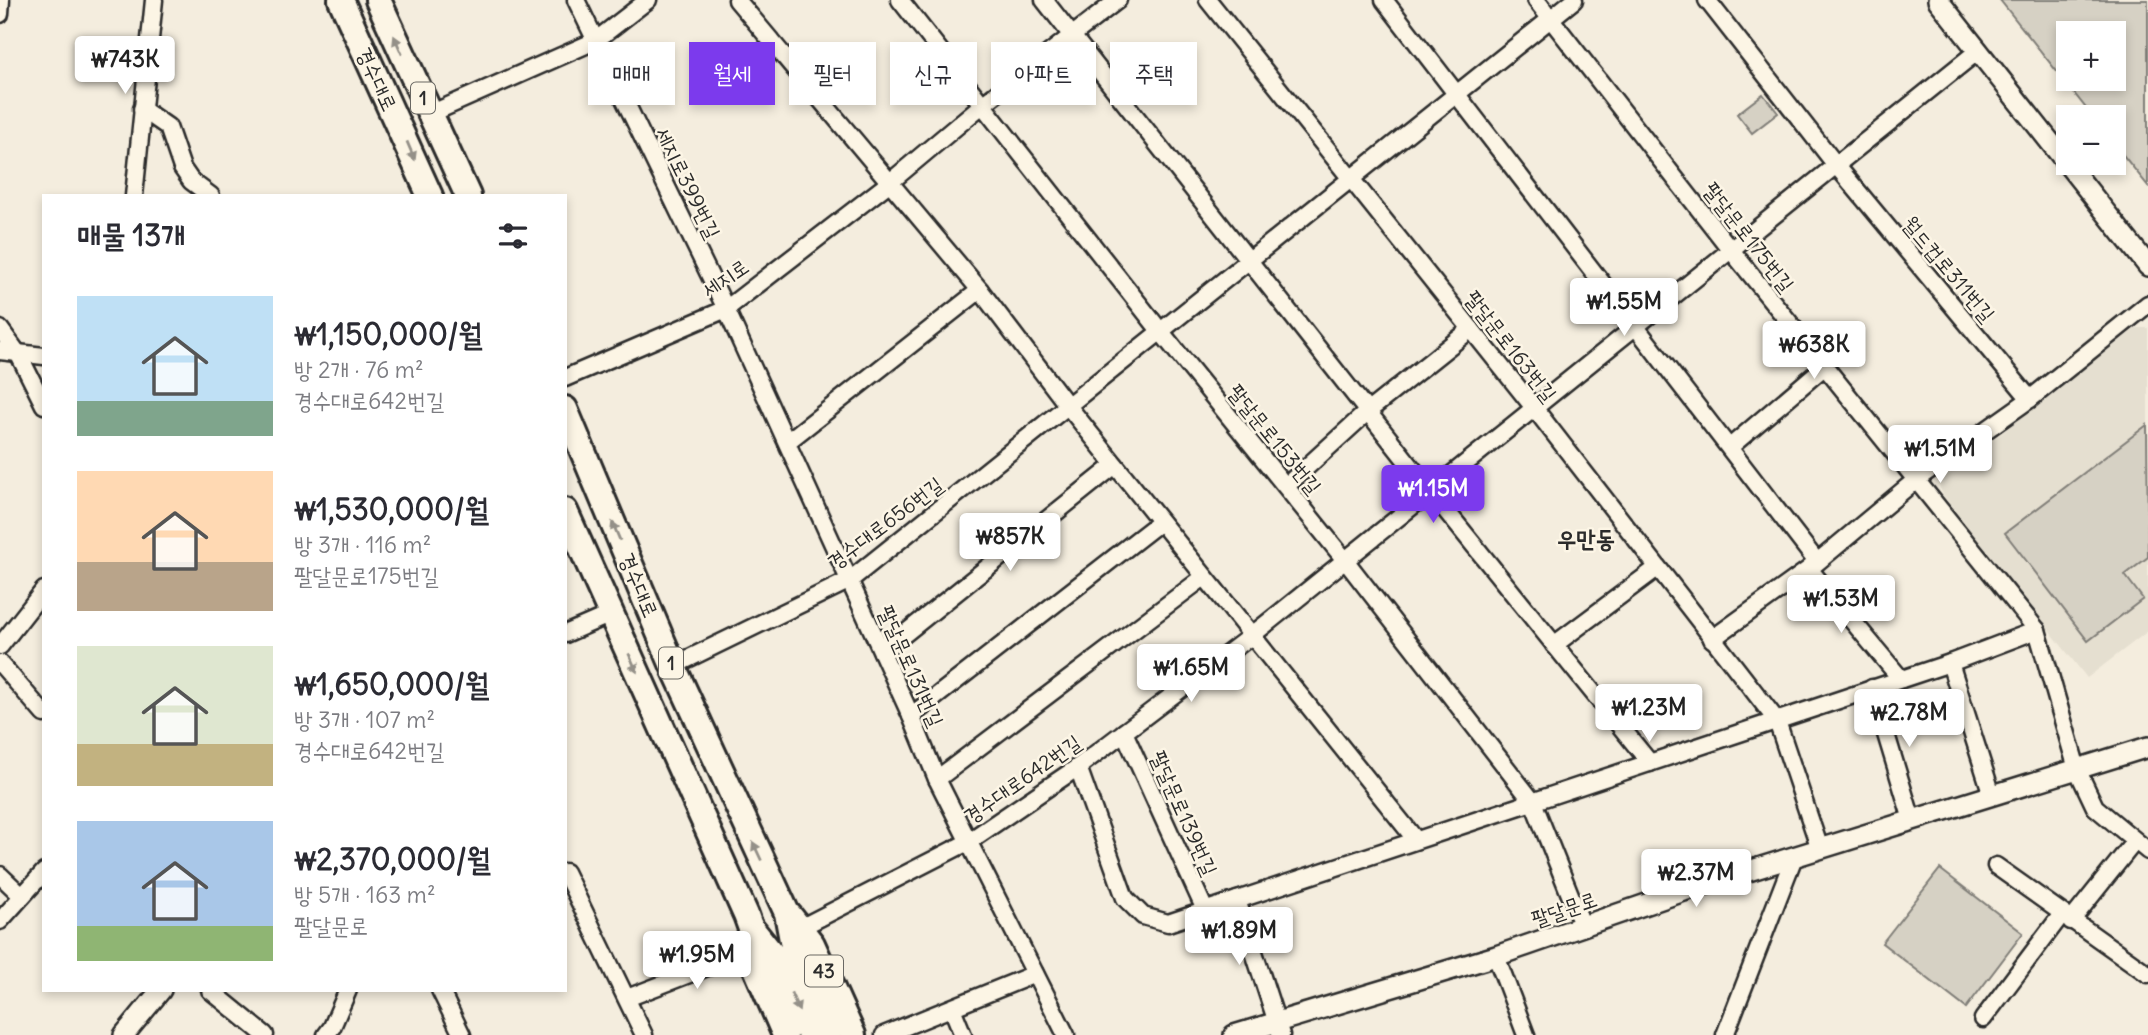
<!DOCTYPE html>
<html lang="ko">
<meta charset="utf-8">
<style>
:root{--surface:#fff;--page:#f7f7f7;--text:#2b2b33;--muted:#7c7c81;--accent:#7c3aed}
body{margin:0;font-family:Delius,"Poor Story",sans-serif;background:var(--page);color:var(--text);height:100vh;display:flex;flex-direction:column;font-size:26px;white-space:nowrap}
*{box-sizing:border-box;margin:0}
p{font-size:23px;color:var(--muted)}
.icon{flex:none;width:38px;height:38px;fill:none;stroke:currentColor;stroke-width:2;stroke-linecap:round;stroke-linejoin:round}
.map{position:relative;flex:1;overflow:hidden}
.panel{position:absolute;left:42px;top:194px;width:525px;height:798px;display:flex;flex-direction:column;background:var(--surface);border-radius:0px;box-shadow:0 4px 10px #0003}
.panel>*{flex:none}
.banner{position:absolute;left:588px;top:42px;width:665px;height:63px;display:flex;gap:14px}
.controls{position:absolute;left:2056px;top:21px;display:grid;gap:14px}
.controls a{display:grid;place-items:center;width:70px;height:70px;border-radius:0px;background:var(--surface);box-shadow:0 4px 10px #0003;font-size:35px}
.price{position:absolute;translate:-50% -60px;padding:0 16px;border-radius:7px;background:#fff;color:#222;font-size:23px;line-height:46px;filter:drop-shadow(0 2px 4px #0008)}
.price::after{content:'';position:absolute;left:50%;top:42px;width:21px;height:16px;margin-left:-10px;background:inherit;clip-path:polygon(0 0,100% 0,50% 100%)}
.price.active{background:var(--accent);color:#fff}
ul{padding:0;list-style:none}
li{display:flex;align-items:center;gap:21px;height:175px;padding:0 35px}
li span{display:grid;place-items:center;flex:none;width:196px;height:140px;border-radius:0px;color:#555}
li>.icon{margin-inline-start:auto}
span .icon{width:84px;height:84px;fill:#fffc;stroke-width:1}
li b{font-size:30px}
h2{display:flex;justify-content:space-between;align-items:center;height:84px;padding:0 35px;font-size:30px}
.pill{padding:0 24px;border-radius:0px;background:var(--surface);box-shadow:0 4px 10px #0003;font-size:24px;line-height:63px}
.pill.active{background:var(--accent);color:#fff}
.map>svg:first-child{display:block}
</style>
<div class="map">
<svg width="2148" height="1035" viewBox="0 0 2148 1035">
<rect width="100%" height="100%" fill="#f4edde"/>
<filter id="ink" filterUnits="userSpaceOnUse"><feTurbulence type="fractalNoise" baseFrequency=".0143" numOctaves="2"/><feDisplacementMap in="SourceGraphic" scale="14" xChannelSelector="R" yChannelSelector="G"/><feConvolveMatrix kernelMatrix="1 2 1 2 8 2 1 2 1" color-interpolation-filters="sRGB"/></filter>
<g filter="url(#ink)">
<polygon fill="#e5dfd0" points="2136,328 2148,328 2148,631 2087,678 1943,495 1938,483"/>
<g fill="#d6d1c4" stroke="#807e78" stroke-width="2" fill-rule="evenodd">
<path d="M2000 0H2148V186L2114 144V117H2093ZM2068 33H2114V79H2068Z"/>
<polygon points="1763,94 1778,113 1752,133 1737,114"/>
<polygon points="2147,425 2148,557 2125,575 2143,599 2088,641 2005,533"/>
<polygon points="1940,869 2023,933 1966,1008 1882,943"/>
</g>
<g fill="none" stroke-linecap="round" stroke-linejoin="round">
<g stroke="#2b2b2b" stroke-width="21">
<g id="minor">
<polyline points="576,0 726,309 911,716 937,779 1066,1035"/>
<polyline points="737,0 980,290 1068,406 1416,840"/>
<polyline points="900,0 1161,332 1345,560 1533,802 1583,927"/>
<polyline points="1044,0 1431,492 1650,763"/>
<polyline points="1208,0 1535,409 1777,721 1820,849"/>
<polyline points="1384,0 1817,562"/>
<polyline points="1536,0 1731,250 2037,630 2077,769 2095,807 2148,851"/>
<polyline points="1707,0 1836,165 2030,399"/>
<polyline points="0,14 1,0"/>
<polyline points="142,109 168,127 182,168 191,181 211,196"/>
<polyline points="430,114 595,41 648,0"/>
<polyline points="134,196 154,0"/>
<polyline points="0,329 19,355 44,405"/>
<polyline points="0,351 44,356"/>
<polyline points="565,378 726,309 889,183 982,105 1118,0"/>
<polyline points="787,442 980,290"/>
<polyline points="1730,447 1825,366"/>
<polyline points="1286,486 1367,412 1471,329"/>
<polyline points="1809,569 1901,679"/>
<polyline points="565,634 611,614"/>
<polyline points="1712,639 1809,569 1917,479 2030,399 2148,304"/>
<polyline points="1554,645 1657,568"/>
<polyline points="0,646 44,590"/>
<polyline points="882,652 1115,465"/>
<polyline points="0,663 44,714"/>
<polyline points="1950,663 1992,795"/>
<polyline points="673,666 850,580 1574,0"/>
<polyline points="1872,688 1912,820"/>
<polyline points="911,716 1160,522"/>
<polyline points="1124,732 1205,910"/>
<polyline points="1078,767 1125,898 1143,916 1168,923 1950,663 2037,630"/>
<polyline points="937,779 1204,577"/>
<polyline points="1996,866 2148,974"/>
<polyline points="565,872 644,1035"/>
<polyline points="0,875 22,896"/>
<polyline points="1237,900 1281,1035"/>
<polyline points="0,921 44,872"/>
<polyline points="2071,921 2135,841"/>
<polyline points="800,928 968,842 1078,767 1251,636 1979,50"/>
<polyline points="1496,956 1526,1035"/>
<polyline points="210,990 265,1035"/>
<polyline points="440,990 462,1035"/>
<polyline points="627,998 754,949"/>
<polyline points="952,1008 963,1035"/>
<polyline points="1983,1019 2062,914"/>
<polyline points="326,1035 332,1027 348,990"/>
<polyline points="884,1035 1035,974"/>
<polyline points="1725,1035 1794,857"/>
</g>
</g>
<g stroke="#2b2b2b" stroke-width="24">
<g id="tertiary">
<polyline points="1938,0 2148,266"/>
<polyline points="124,1035 161,990"/>
<polyline points="1234,1035 1496,956 1684,891 2148,747"/>
</g>
</g>
<g stroke="#2b2b2b" stroke-width="30">
<g id="primary">
<polyline points="341,0 430,196"/>
<polyline points="378,0 468,196"/>
<polyline points="565,409 673,666 787,913 794,951 829,1035"/>
<polyline points="565,511 746,915 751,929 755,966 785,1035"/>
<polyline points="790,916 812,944 853,1035"/>
<polyline points="752,929 776,959 810,1035"/>
</g>
</g>
<use href="#minor" stroke="#fcf5e5" stroke-width="16"/>
<use href="#tertiary" stroke="#fcf5e5" stroke-width="19"/>
<use href="#primary" stroke="#fcf5e5" stroke-width="24"/>
</g>
<defs><path id="oneway-solid" d="M-6-.8H1V-3.2L6.5 0L1 3.2V.8H-6Z" transform="scale(1.75)"/></defs>
<g fill="#949088">
<use href="#oneway-solid" transform="translate(398 45) rotate(-114)"/>
<use href="#oneway-solid" transform="translate(411 151) rotate(67)"/>
<use href="#oneway-solid" transform="translate(616 531) rotate(-113)"/>
<use href="#oneway-solid" transform="translate(633 663) rotate(66)"/>
<use href="#oneway-solid" transform="translate(757 851) rotate(-115)"/>
<use href="#oneway-solid" transform="translate(795 1002) rotate(66)"/>
</g>
</g>
<g text-anchor="middle" dominant-baseline="central" stroke-width="5" stroke-linejoin="round" paint-order="stroke">
<g fill="#fcf5e5" stroke="#6a6863" stroke-width="2">
<rect x="411" y="82.5" width="24" height="31" rx="5"/>
<rect x="659" y="647.5" width="24" height="31" rx="5"/>
<rect x="805" y="955.5" width="38" height="31" rx="5"/>
</g>
<g font-size="19" font-weight="bold" fill="#2b2b2b">
<text x="423" y="98">1</text>
<text x="671" y="663">1</text>
<text x="824" y="971">43</text>
</g>
<g font-size="21" fill="#2b2b2b" stroke="#fcf5e5">
<text transform="translate(377 79) rotate(65)">경수대로</text>
<text transform="translate(688 183) rotate(64)">세지로399번길</text>
<text transform="translate(1749 237) rotate(52)">팔달문로175번길</text>
<text transform="translate(1949 269) rotate(50)">월드컵로311번길</text>
<text transform="translate(725 278) rotate(-34)">세지로</text>
<text transform="translate(1511 346) rotate(52)">팔달문로163번길</text>
<text transform="translate(1275 439) rotate(51)">팔달문로153번길</text>
<text transform="translate(885 523) rotate(-37)">경수대로656번길</text>
<text transform="translate(639 585) rotate(67)">경수대로</text>
<text transform="translate(911 666) rotate(66)">팔달문로131번길</text>
<text transform="translate(1022 779) rotate(-35)">경수대로642번길</text>
<text transform="translate(1184 813) rotate(66)">팔달문로139번길</text>
<text transform="translate(1564 909) rotate(-19)">팔달문로</text>
</g>
<g font-size="24" font-weight="bold" fill="#2b2b2b" stroke="#fcf5e5">
<text x="1586" y="538">우만동</text>
</g>
</g>
</svg>
<div class="controls">
<a>+</a>
<a>−</a>
</div>
<b class="price" style="left:125px;top:96px">₩743K</b>
<b class="price" style="left:1624px;top:338px">₩1.55M</b>
<b class="price" style="left:1814px;top:381px">₩638K</b>
<b class="price" style="left:1940px;top:485px">₩1.51M</b>
<b class="price active" style="left:1433px;top:525px">₩1.15M</b>
<b class="price" style="left:1010px;top:573px">₩857K</b>
<b class="price" style="left:1841px;top:635px">₩1.53M</b>
<b class="price" style="left:1191px;top:704px">₩1.65M</b>
<b class="price" style="left:1649px;top:744px">₩1.23M</b>
<b class="price" style="left:1909px;top:749px">₩2.78M</b>
<b class="price" style="left:1696px;top:909px">₩2.37M</b>
<b class="price" style="left:1239px;top:967px">₩1.89M</b>
<b class="price" style="left:697px;top:991px">₩1.95M</b>
<div class="banner">
<a class="pill">매매</a>
<a class="pill active">월세</a>
<a class="pill">필터</a>
<a class="pill">신규</a>
<a class="pill">아파트</a>
<a class="pill">주택</a>
</div>
<section class="panel">
<h2>매물 13개<svg class="icon" aria-label="filters" viewBox="0 0 24 24"><path d="M4 7h16M4 17h16"/><circle cx="9" cy="7" r="2"/><circle cx="15" cy="17" r="2"/></svg></h2>
<ul>
<li><span style="background:linear-gradient(#bfe0f5 75%,#7fa58c 0)"><svg class="icon" aria-label="home" viewBox="0 0 24 24"><path d="M3 11l9-7 9 7M6 9v11h12V9"/></svg></span><div><b>₩1,150,000/월</b><p>방 2개 · 76 m²</p><p>경수대로642번길</p></div></li>
<li><span style="background:linear-gradient(#ffd9b3 65%,#b9a48a 0)"><svg class="icon" aria-label="home" viewBox="0 0 24 24"><path d="M3 11l9-7 9 7M6 9v11h12V9"/></svg></span><div><b>₩1,530,000/월</b><p>방 3개 · 116 m²</p><p>팔달문로175번길</p></div></li>
<li><span style="background:linear-gradient(#dfe7d0 70%,#c2b280 0)"><svg class="icon" aria-label="home" viewBox="0 0 24 24"><path d="M3 11l9-7 9 7M6 9v11h12V9"/></svg></span><div><b>₩1,650,000/월</b><p>방 3개 · 107 m²</p><p>경수대로642번길</p></div></li>
<li><span style="background:linear-gradient(#a9c7e8 75%,#8fb573 0)"><svg class="icon" aria-label="home" viewBox="0 0 24 24"><path d="M3 11l9-7 9 7M6 9v11h12V9"/></svg></span><div><b>₩2,370,000/월</b><p>방 5개 · 163 m²</p><p>팔달문로</p></div></li>
</ul>
</section>
</div>
